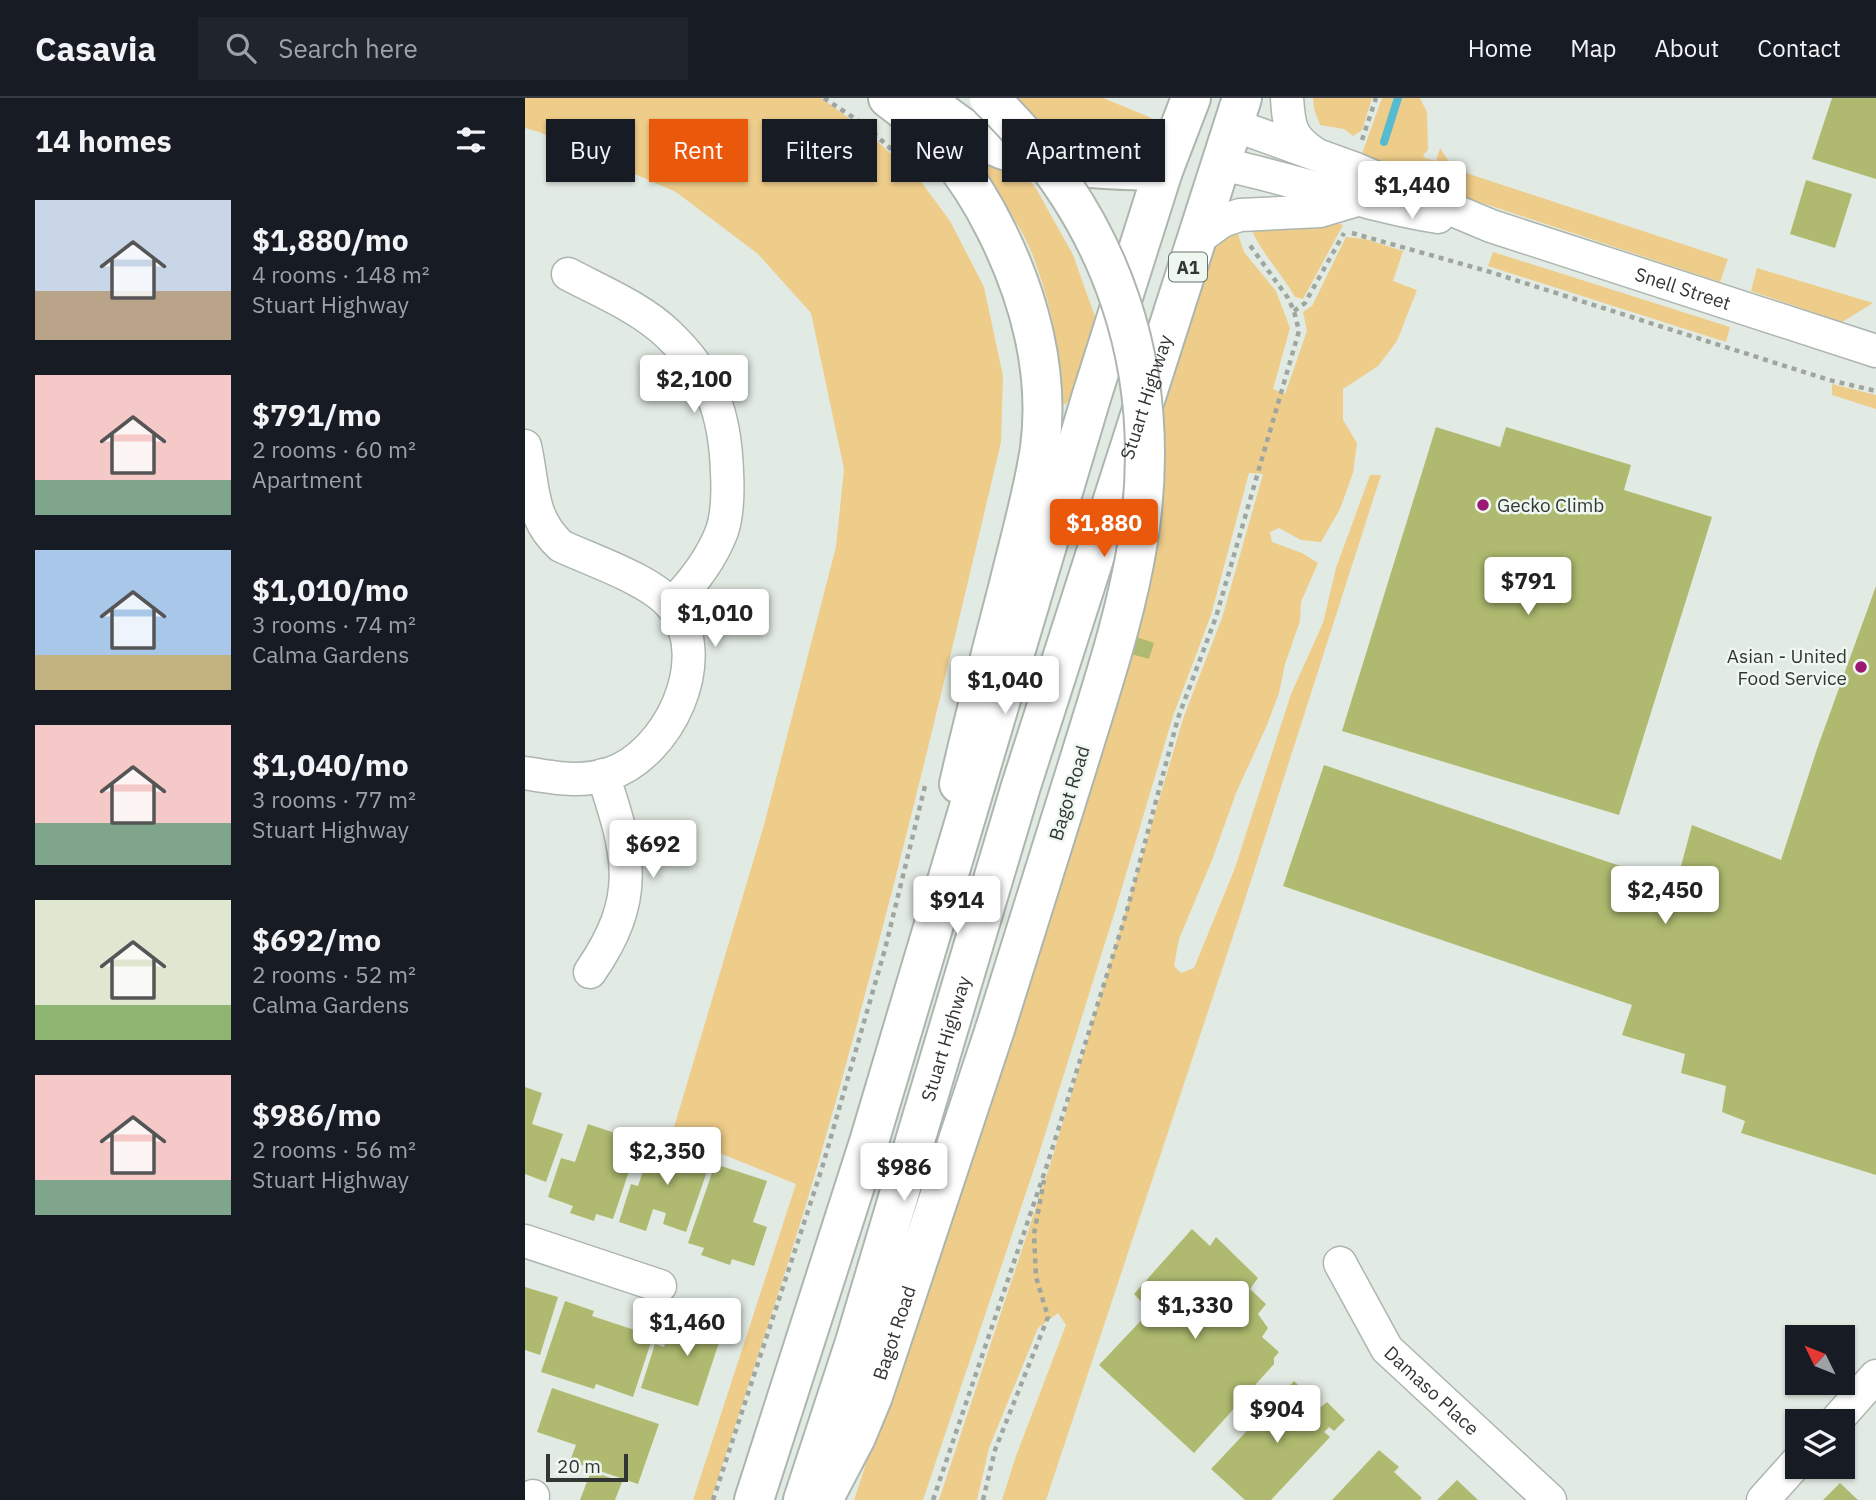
<!DOCTYPE html>
<meta charset="utf-8">
<style>
:root{--surface:#171b24;--page:#20242c;--text:#f1f3f6;--muted:#9ea1a6;--line:#363941;--accent:#ea580c}
body{margin:0;font-family:"IBM Plex Sans",sans-serif;background:var(--page);color:var(--text);height:100vh;display:flex;flex-direction:column;font-size:26px;white-space:nowrap}
*{box-sizing:border-box;margin:0}
p{font-size:23px;color:var(--muted)}
.icon{flex:none;width:38px;height:38px;fill:none;stroke:currentColor;stroke-width:2;stroke-linecap:round;stroke-linejoin:round}
.map{position:relative;flex:1;overflow:hidden}
.sheet{display:flex;flex-direction:column;background:var(--surface);width:525px}
.sheet>*{flex:none}
.hud{position:absolute;left:21px;top:21px;width:665px;height:63px;display:flex;gap:14px}
.needle{width:46px;rotate:313deg}
.tools{position:absolute;left:1260px;top:1227px;display:grid;gap:14px}
.tools a{display:grid;place-items:center;width:70px;height:70px;border-radius:0px;background:var(--surface);box-shadow:0 2px 5px #0004;font-size:35px}
.scale{position:absolute;left:21px;bottom:18px;width:82px;box-sizing:border-box;padding-left:7px;border:4px solid #333734;border-top:0;font-size:19px;line-height:24px;white-space:nowrap;color:#333734;-webkit-text-stroke:5px #eff8f0;paint-order:stroke}
.price{position:absolute;translate:-50% -60px;padding:0 16px;border-radius:7px;background:#fff;color:#222;font-size:23px;line-height:46px;filter:drop-shadow(0 2px 4px #0008)}
.price::after{content:'';position:absolute;left:50%;top:42px;width:21px;height:16px;margin-left:-10px;background:inherit;clip-path:polygon(0 0,100% 0,50% 100%)}
.price.active{background:var(--accent);color:#fff}
ul{padding:0;list-style:none}
li{display:flex;align-items:center;gap:21px;height:175px;padding:0 35px}
li span{display:grid;place-items:center;flex:none;width:196px;height:140px;border-radius:0px;color:#555}
li>.icon{margin-inline-start:auto}
span .icon{width:84px;height:84px;fill:#fffc;stroke-width:1}
li b{font-size:30px}
h2{display:flex;justify-content:space-between;align-items:center;height:84px;padding:0 35px;font-size:30px}
.pill{padding:0 24px;border-radius:0px;background:var(--surface);box-shadow:0 2px 5px #0004;font-size:24px;line-height:63px}
.pill.active{background:var(--accent);color:#fff}
header{display:flex;align-items:center;gap:42px;box-sizing:border-box;height:98px;padding:0 35px;background:var(--surface);border-bottom:2px solid var(--line)}
header strong{font-size:33px}
nav{display:flex;gap:38px;margin-inline-start:auto;font-size:24px}
.search{width:490px;height:63px;background:var(--page);display:flex;align-items:center;gap:18px;box-sizing:border-box;padding:0 24px;border-radius:0px;color:var(--muted);font-size:26px}
main{display:flex;flex:1;min-height:0}
.map>svg:first-child{display:block}
</style>
<header>
<strong>Casavia</strong>
<div class="search"><svg class="icon" aria-label="search" viewBox="0 0 24 24"><circle cx="10" cy="10" r="6"/><path d="M15 15l6 6"/></svg>Search here</div>
<nav><a>Home</a><a>Map</a><a>About</a><a>Contact</a></nav>
</header>
<main>
<section class="sheet">
<h2>14 homes<svg class="icon" aria-label="filters" viewBox="0 0 24 24"><path d="M4 7h16M4 17h16"/><circle cx="9" cy="7" r="2"/><circle cx="15" cy="17" r="2"/></svg></h2>
<ul>
<li><span style="background:linear-gradient(#c9d6e8 65%,#b9a48a 0)"><svg class="icon" aria-label="home" viewBox="0 0 24 24"><path d="M3 11l9-7 9 7M6 9v11h12V9"/></svg></span><div><b>$1,880/mo</b><p>4 rooms · 148 m²</p><p>Stuart Highway</p></div></li>
<li><span style="background:linear-gradient(#f6c9c9 75%,#7fa58c 0)"><svg class="icon" aria-label="home" viewBox="0 0 24 24"><path d="M3 11l9-7 9 7M6 9v11h12V9"/></svg></span><div><b>$791/mo</b><p>2 rooms · 60 m²</p><p>Apartment</p></div></li>
<li><span style="background:linear-gradient(#a9c7e8 75%,#c2b280 0)"><svg class="icon" aria-label="home" viewBox="0 0 24 24"><path d="M3 11l9-7 9 7M6 9v11h12V9"/></svg></span><div><b>$1,010/mo</b><p>3 rooms · 74 m²</p><p>Calma Gardens</p></div></li>
<li><span style="background:linear-gradient(#f6c9c9 70%,#7fa58c 0)"><svg class="icon" aria-label="home" viewBox="0 0 24 24"><path d="M3 11l9-7 9 7M6 9v11h12V9"/></svg></span><div><b>$1,040/mo</b><p>3 rooms · 77 m²</p><p>Stuart Highway</p></div></li>
<li><span style="background:linear-gradient(#dfe7d0 75%,#8fb573 0)"><svg class="icon" aria-label="home" viewBox="0 0 24 24"><path d="M3 11l9-7 9 7M6 9v11h12V9"/></svg></span><div><b>$692/mo</b><p>2 rooms · 52 m²</p><p>Calma Gardens</p></div></li>
<li><span style="background:linear-gradient(#f6c9c9 75%,#7fa58c 0)"><svg class="icon" aria-label="home" viewBox="0 0 24 24"><path d="M3 11l9-7 9 7M6 9v11h12V9"/></svg></span><div><b>$986/mo</b><p>2 rooms · 56 m²</p><p>Stuart Highway</p></div></li>
</ul>
</section>
<div class="map">
<svg width="1351" height="1402" viewBox="0 0 1351 1402">
<rect width="100%" height="100%" fill="#e2ebe3"/>
<g fill="#eecc8a">
<path d="M0 0H296L338 30 397 85 425 123 459 189 478 278 476 344C419 586 362 827 293 1066 260 1179 222 1290 186 1402H168L271 1086 147 1036 239 727 311 449 319 371 286 215 233 156 151 94 14 34 0 30Z"/>
<polygon points="491,0 578,0 622,18 634,25 621,53 585,58 534,52 505,13"/>
<polygon points="788,0 847,0 837,32 828,38 819,31 795,27 789,11"/>
<polygon points="857,0 895,0 902,14 903,52 898,57 900,60 911,63 915,50 929,71 1203,161 1195,184 834,64"/>
<path d="M440 42 495 70 512 92 548 157 573 227 548 295 541 306H537C532 281 533 255 529 231 525 209 516 179 508 158 491 116 461 81 440 42Z"/>
<path d="M805 123 818 127 778 201 770 199C755 173 735 154 724 126Z"/>
<polygon points="711,130 719,154 751,193 765,230 748,291 760,296 782,233 778,214 787,208 821,139 840,141 878,153 868,183 892,192 872,243 853,268 818,291 818,322 832,345 828,375 815,411 796,444 776,442 754,430 745,434 747,444 777,455 793,465 776,504 775,523 760,566 754,595 742,627 711,695 687,762 654,841 649,868 656,875 669,870 710,770 766,596 798,525 811,470 845,377 856,377 713,823 521,1402 477,1402 491,1358 541,1227 533,1215 513,1230 464,1350 452,1402 414,1402 526,1064 659,618 697,520 738,376 724,375 686,517 648,618 590,813 513,1059 398,1402 329,1402 460,1005 631,326 689,149 701,135"/>
<polygon points="968,154 1205,229 1201,244 963,168"/>
<polygon points="1232,170 1348,205 1317,224 1226,193"/>
<polygon points="1307,286 1351,297 1351,311 1307,297"/>
</g>
<g fill="none" stroke-linecap="round" stroke-linejoin="round">
<polyline stroke="#56bad0" stroke-width="8" points="859,44 873,0"/>
</g>
<g fill="#afba70">
<polygon points="1307,0 1351,0 1351,81 1287,61"/>
<polygon points="1281,82 1327,96 1310,150 1265,136"/>
<polygon points="911,329 975,349 981,329 1106,367 1099,392 1187,419 1094,717 817,633"/>
<polygon points="1351,488 1351,1077 1216,1035 1220,1023 1197,1014 1201,988 1156,975 1160,956 1097,937 1107,907 758,788 799,667 1151,787 1167,727 1256,762 1292,651"/>
<polygon points="611,539 629,545 624,561 606,556"/>
<polygon points="0,989 17,995 7,1026 38,1036 21,1084 0,1076"/>
<polygon points="63,1026 114,1043 88,1121 71,1116 69,1123 45,1115 48,1108 23,1099 36,1060 50,1064"/>
<polygon points="129,1040 187,1059 161,1134 138,1126 141,1115 128,1111 121,1133 94,1124 106,1086 113,1088"/>
<polygon points="190,1066 242,1083 228,1124 242,1129 229,1168 207,1161 205,1167 176,1157 179,1150 163,1145"/>
<polygon points="667,1131 685,1148 691,1139 733,1180 725,1191 741,1206 733,1216 743,1230 737,1239 754,1254 749,1260 749,1266 669,1355 574,1267 625,1213 609,1196"/>
<polygon points="0,1189 33,1199 15,1257 0,1252"/>
<polygon points="40,1203 69,1213 67,1218 128,1238 108,1299 71,1286 69,1291 16,1274"/>
<polygon points="177,1205 204,1214 173,1308 116,1290 130,1246 139,1249 144,1233 161,1239 165,1225 170,1227"/>
<polygon points="769,1283 796,1309 802,1304 820,1322 809,1333 804,1329 799,1334 805,1339 746,1402 720,1402 686,1371"/>
<polygon points="27,1290 134,1326 113,1386 45,1363 51,1347 12,1334"/>
<polygon points="854,1352 874,1369 869,1374 897,1400 895,1402 807,1402"/>
<polygon points="66,1373 97,1384 90,1402 55,1402"/>
<polygon points="932,1382 953,1402 912,1402"/>
<polygon points="1315,1385 1333,1402 1298,1402"/>
</g>
<g fill="none" stroke-linecap="round" stroke-linejoin="round">
<g stroke="#adb6ae" stroke-width="35">
<g id="minor">
<path d="M762 0C764 28 765 39 789 55"/>
<path id="s1" d="M709 27 828 70 966 128 1351 253"/>
<path d="M696 66C769 81 839 107 913 119"/>
<polyline points="671,142 697,123 715,117 795,113 832,102"/>
<path d="M43 176C77 194 116 210 143 236 187 278 200 315 202 374 203 393 203 415 197 433 186 462 168 485 146 507"/>
<path d="M0 348C9 387 4 419 36 448 68 463 127 482 148 509 189 562 143 657 84 676 56 685 29 680 0 675"/>
<path d="M65 874C116 800 105 758 78 677"/>
<polyline points="0,1143 135,1188"/>
<path id="s2" d="M815 1165 862 1251 1025 1402"/>
<polyline points="1311,1323 1351,1278"/>
<polyline points="7,1402 8,1398"/>
<polyline points="1238,1402 1272,1364"/>
</g>
</g>
<g stroke="#adb6ae" stroke-width="42">
<g id="major">
<path d="M363 0C409 33 445 80 470 130 504 197 525 274 515 350 508 397 494 444 483 490 466 555 449 620 434 686"/>
<path d="M397 0C418 14 437 31 459 43 513 71 579 72 638 73"/>
<path id="s3" d="M298 1402 331 1339 348 1298 470 931"/>
</g>
</g>
<g stroke="#adb6ae" stroke-width="42">
<g id="highway">
<polyline points="229,1402 344,1044 566,300 638,73 666,0"/>
<path id="s4" d="M278 1402 330 1244 496 688 717 0"/>
</g>
</g>
<g stroke="#9fa6a0" stroke-width="4.5" stroke-dasharray="5 5" stroke-linecap="butt">
<polyline points="299,0 341,28 393,76"/>
<polyline points="837,42 851,0"/>
<polyline points="827,135 962,173 1304,282 1351,293"/>
<polyline points="769,213 780,205 819,135"/>
<polyline points="188,1402 297,1070 360,851 400,688"/>
<polyline points="408,1402 523,1064 601,816 653,620 691,519 774,233 769,213 763,200 724,146"/>
<polyline points="458,1402 470,1352 523,1219 511,1179 509,1136 519,1082"/>
</g>
<use href="#minor" stroke="#fff" stroke-width="32"/>
<use href="#major" stroke="#fff" stroke-width="38"/>
<use href="#highway" stroke="#fff" stroke-width="38"/>
<g stroke="#adb6ae" stroke-width="42" stroke-linecap="butt">
<path id="major-bridge" d="M464 0C588 120 640 272 613 443 601 518 576 591 554 663 526 752 498 842 470 931"/>
</g>
<use href="#major-bridge" stroke="#fff" stroke-width="38"/>
</g>
<g fill="#9a1a71" stroke="#eff8f0" stroke-width="2.5">
<circle cx="958" cy="407" r="7"/>
<circle cx="1336" cy="569" r="7"/>
</g>
<g text-anchor="middle" dominant-baseline="central" stroke-width="5" stroke-linejoin="round" paint-order="stroke">
<rect fill="#eff8f0" stroke="#6b716c" stroke-width="2" x="644" y="154.5" width="38" height="29" rx="5"/>
<g font-size="18" font-weight="bold" fill="#333734">
<text x="663" y="169">A1</text>
</g>
<g font-size="19" fill="#333734" stroke="#eff8f0">
<text stroke="none"><textPath href="#s1" startOffset="478">Snell Street</textPath></text>
<text stroke="none"><textPath href="#s4" startOffset="1155">Stuart Highway</textPath></text>
<text transform="translate(544 695) rotate(-73)">Bagot Road</text>
<text stroke="none"><textPath href="#s4" startOffset="483">Stuart Highway</textPath></text>
<text stroke="none"><textPath href="#s3" startOffset="182">Bagot Road</textPath></text>
<text stroke="none"><textPath href="#s2" startOffset="159">Damaso Place</textPath></text>
</g>
<g font-size="19" fill="#333734" stroke="#eff8f0" text-anchor="start">
<text x="972" y="407">Gecko Climb</text>
<text x="1322" y="558" text-anchor="end">Asian - United<tspan x="1322" dy="22">Food Service</tspan></text>
</g>
</g>
</svg>
<div class="tools">
<a><svg class="needle" viewBox="-14 -14 28 28"><path d="M0-13l5 13h-10z" fill="#e53935"/><path d="M0 13l5-13h-10z" fill="#9ea1a6"/></svg></a>
<a><svg class="icon" aria-label="layers" viewBox="0 0 24 24"><path d="M12 4l9 5-9 5-9-5zM3 14l9 5 9-5"/></svg></a>
</div>
<div class="scale">20 m</div>
<b class="price" style="left:887px;top:123px">$1,440</b>
<b class="price" style="left:169px;top:317px">$2,100</b>
<b class="price active" style="left:579px;top:461px">$1,880</b>
<b class="price" style="left:1003px;top:519px">$791</b>
<b class="price" style="left:190px;top:551px">$1,010</b>
<b class="price" style="left:480px;top:618px">$1,040</b>
<b class="price" style="left:128px;top:782px">$692</b>
<b class="price" style="left:1140px;top:828px">$2,450</b>
<b class="price" style="left:432px;top:838px">$914</b>
<b class="price" style="left:142px;top:1089px">$2,350</b>
<b class="price" style="left:379px;top:1105px">$986</b>
<b class="price" style="left:670px;top:1243px">$1,330</b>
<b class="price" style="left:162px;top:1260px">$1,460</b>
<b class="price" style="left:752px;top:1347px">$904</b>
<div class="hud">
<a class="pill">Buy</a>
<a class="pill active">Rent</a>
<a class="pill">Filters</a>
<a class="pill">New</a>
<a class="pill">Apartment</a>
</div>
</div>
</main>
